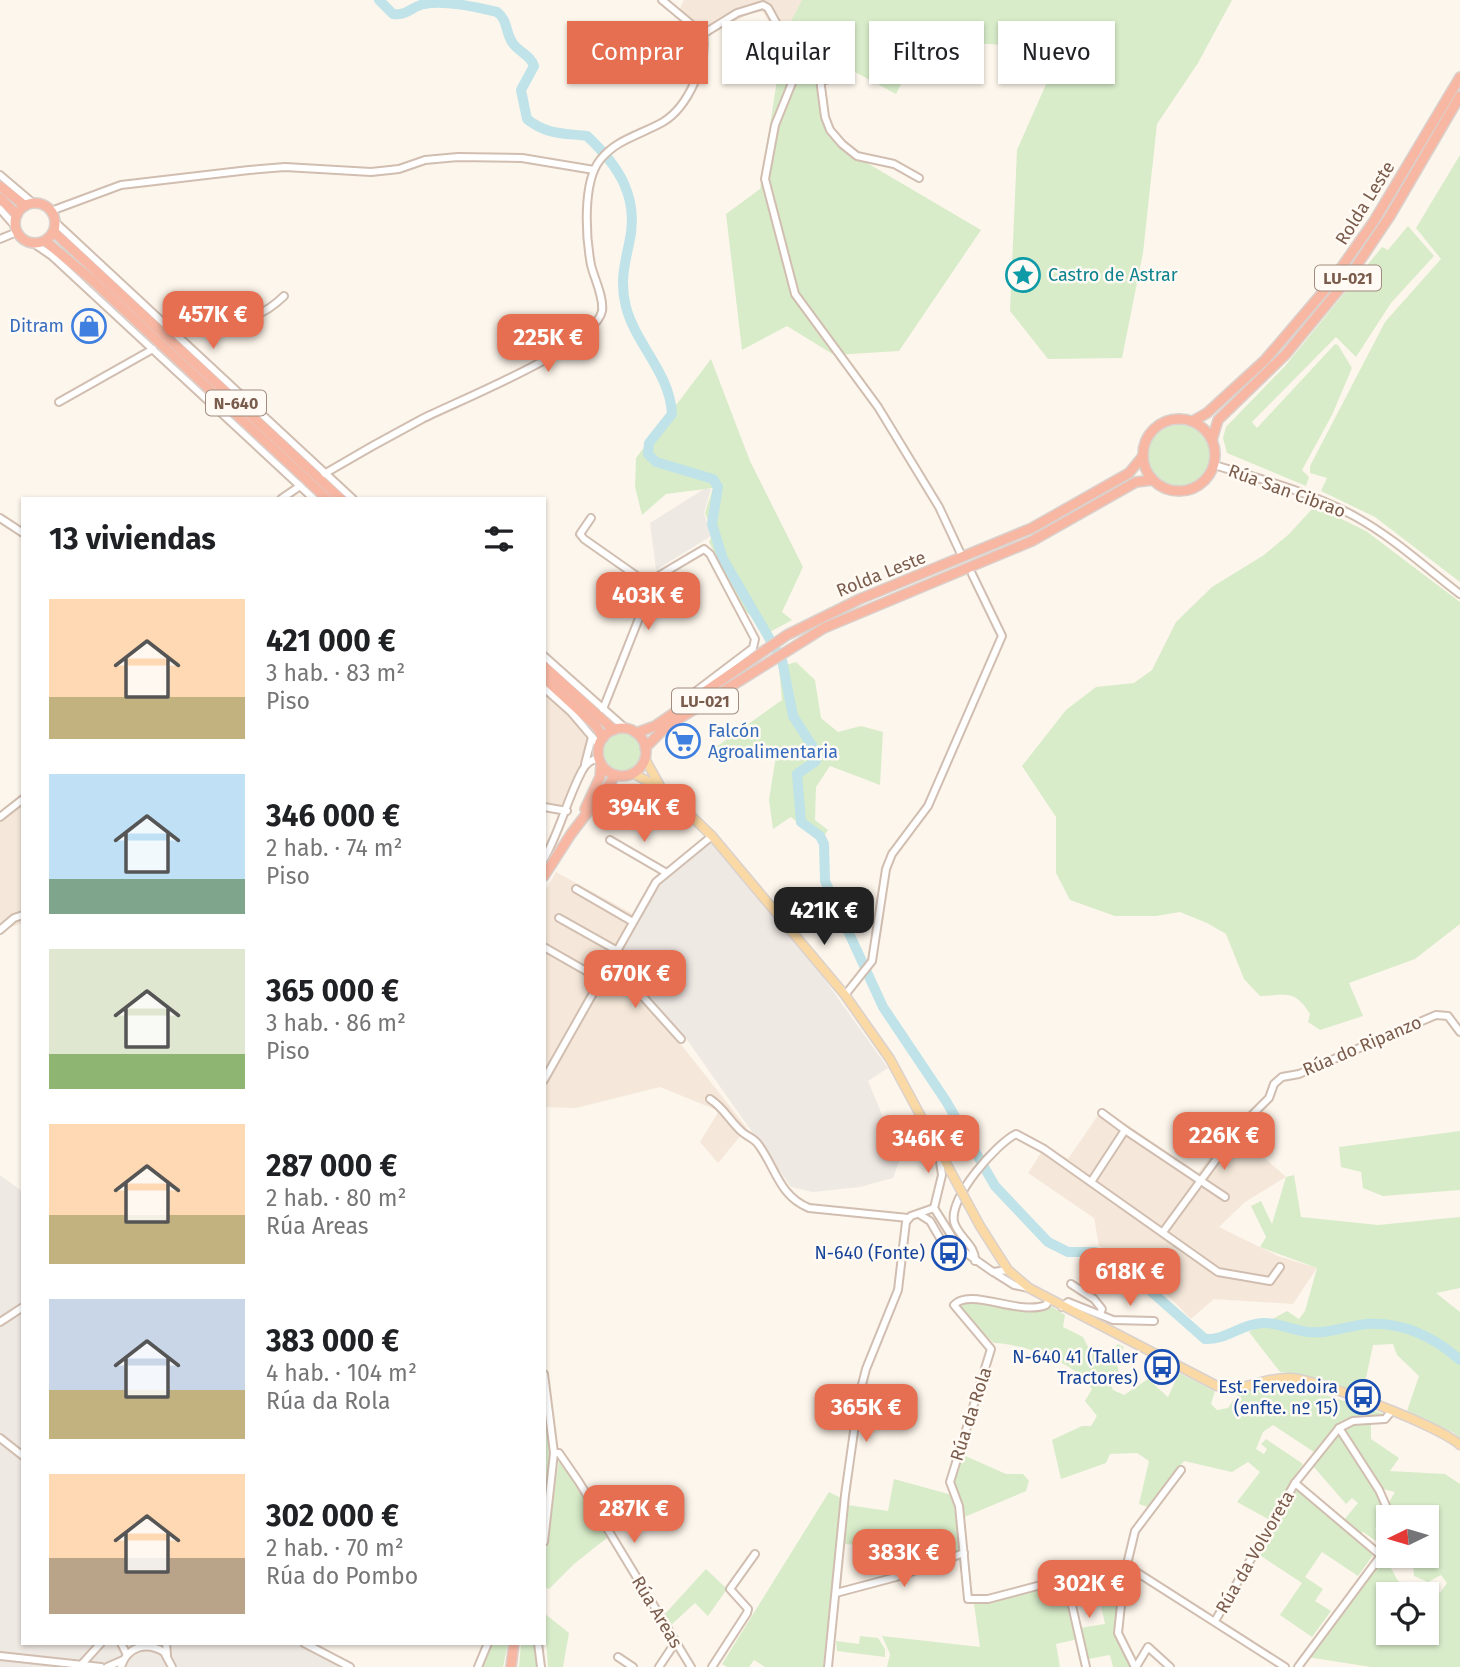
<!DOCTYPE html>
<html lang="es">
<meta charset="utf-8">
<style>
:root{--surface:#fff;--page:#f2f2f2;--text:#202124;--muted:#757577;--accent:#e76f51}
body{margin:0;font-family:"Fira Sans",sans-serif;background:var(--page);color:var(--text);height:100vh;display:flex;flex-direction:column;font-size:26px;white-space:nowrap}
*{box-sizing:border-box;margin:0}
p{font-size:23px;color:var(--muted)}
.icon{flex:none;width:38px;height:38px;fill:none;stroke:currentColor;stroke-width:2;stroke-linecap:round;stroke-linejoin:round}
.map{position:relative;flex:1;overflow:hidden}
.sheet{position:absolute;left:21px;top:497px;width:525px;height:1148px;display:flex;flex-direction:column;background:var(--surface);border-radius:0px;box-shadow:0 2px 5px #0004}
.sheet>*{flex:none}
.hud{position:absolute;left:567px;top:21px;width:665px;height:63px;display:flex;gap:14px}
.needle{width:46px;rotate:265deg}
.controls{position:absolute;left:1376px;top:1505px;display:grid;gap:14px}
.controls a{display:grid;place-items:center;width:63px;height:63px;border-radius:0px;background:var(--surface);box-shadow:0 2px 5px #0004;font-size:35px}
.price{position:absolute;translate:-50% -60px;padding:0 16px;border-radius:14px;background:var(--accent);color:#fff;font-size:23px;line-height:46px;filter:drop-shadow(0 2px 4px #0008)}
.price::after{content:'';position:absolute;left:50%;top:42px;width:21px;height:16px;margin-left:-10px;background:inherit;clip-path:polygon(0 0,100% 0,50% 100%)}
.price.active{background:#222;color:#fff}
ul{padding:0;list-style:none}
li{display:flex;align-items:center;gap:21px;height:175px;padding:0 28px}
li span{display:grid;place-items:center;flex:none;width:196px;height:140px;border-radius:0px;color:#555}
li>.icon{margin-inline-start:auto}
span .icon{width:84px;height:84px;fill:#fffc;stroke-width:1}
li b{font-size:30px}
h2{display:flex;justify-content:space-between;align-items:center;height:84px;padding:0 28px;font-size:30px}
.chip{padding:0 24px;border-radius:0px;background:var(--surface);box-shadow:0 2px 5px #0004;font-size:24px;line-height:63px}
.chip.active{background:var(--accent);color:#fff}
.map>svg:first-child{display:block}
</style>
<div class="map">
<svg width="1460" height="1667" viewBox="0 0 1460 1667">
<rect width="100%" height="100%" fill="#fdf6ec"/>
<g fill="#f5e8da">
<polygon points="684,0 830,0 843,59 830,81 792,60 763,12 755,11 709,35 696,32 676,17"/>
<polygon points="544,693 577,723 588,741 562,813 544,810"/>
<polygon points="20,795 23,798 23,923 0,931 0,811"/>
<polygon points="556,872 633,914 609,961 679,1042 747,1128 718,1163 700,1142 719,1111 660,1087 576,1108 544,1107 544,893"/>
<polygon points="1103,1108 1198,1173 1231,1128 1286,1177 1245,1202 1219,1227 1278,1256 1317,1268 1293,1304 1214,1299 1191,1319 1146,1273 1099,1246 1094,1218 1028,1173 1046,1145 1068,1159"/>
</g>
<g fill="#efe9e4">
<polygon points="704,489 711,489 704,513 711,536 656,570 650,523"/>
<polygon points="710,840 815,966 888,1068 868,1081 900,1158 893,1178 860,1187 813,1192 791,1187 685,1037 615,958 659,884 671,871"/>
<polygon points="0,1175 23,1192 23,1643 296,1643 341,1667 0,1667"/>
</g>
<g fill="#d8ecc9">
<polygon points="802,0 1232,0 1198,63 1157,124 1143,253 1122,358 1048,359 1010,311 1017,150 1051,73 1008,45 923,41 896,94 842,65 819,83 826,122 862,160 981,230 899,351 834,355 787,326 742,350 726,214 760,189 784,35"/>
<polygon points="1460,155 1460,582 1375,517 1321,491 1327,478 1310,473 1310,466 1385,322 1441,259 1416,228"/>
<polygon points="1408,226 1434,256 1391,303 1356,357 1336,337 1252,422 1257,428 1335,344 1338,345 1352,368 1332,415 1302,470 1309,477 1306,486 1227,453 1223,438 1226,427 1285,366 1382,247 1388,250"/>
<polygon points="711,359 750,461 803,567 782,612 792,620 770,632 746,612 709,542 713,533 705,513 713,488 666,494 642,515 635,487 636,458"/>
<circle cx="1179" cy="456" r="31"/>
<path d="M1315 506 1366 531 1460 602V924L1415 959 1349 983 1363 1016 1320 1030 1308 1022 1310 1014C1295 989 1286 995 1260 996L1244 979 1226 934 1207 923 1180 912 1156 916H1115L1070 900 1056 873V817L1022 766 1066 710 1096 687 1134 683 1152 670 1176 622 1212 587 1264 555 1288 535Z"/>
<path d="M796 662 815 680 821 718 838 732 861 726 883 732 880 785 830 766 816 787 815 820 828 830 820 842 791 817 773 829 769 800 776 756 765 750C747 754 731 749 712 750L782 700 779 667Z"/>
<circle cx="621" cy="752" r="20"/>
<polygon points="1460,1131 1460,1190 1383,1196 1363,1188 1361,1172 1341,1167 1339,1147"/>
<polygon points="1294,1175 1301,1217 1378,1225 1460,1217 1460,1288 1436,1293 1460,1312 1460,1438 1454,1433 1407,1411 1419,1376 1397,1355 1393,1344 1373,1345 1362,1397 1302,1375 1280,1372 1249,1332 1287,1311 1299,1319 1305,1311 1317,1268 1260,1247 1266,1237 1251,1206 1261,1201 1272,1224 1286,1177"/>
<path d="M965 1303C994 1303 1022 1315 1049 1305L1065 1315 1063 1327 1083 1337 1091 1353 1111 1352 1118 1344 1124 1347 1116 1361 1119 1372 1110 1383 1113 1390 1124 1395 1148 1379 1168 1397 1179 1373 1215 1391 1211 1404 1217 1410 1228 1408 1239 1392 1279 1384 1313 1391 1384 1414 1382 1418 1344 1421 1314 1452 1273 1425 1263 1432 1256 1449 1264 1454 1267 1449 1261 1444 1266 1439 1303 1464 1268 1519 1237 1502 1260 1472 1248 1462 1232 1472 1184 1461 1148 1507 1139 1504 1149 1461 1137 1453 1110 1454 1106 1463 1061 1479 1052 1440 1082 1426H1091L1097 1416 1085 1401 1092 1389C1077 1363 1024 1344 994 1343L962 1314 960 1307Z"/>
<path d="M544 1398C551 1441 550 1480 544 1523Z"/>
<polygon points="1371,1422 1371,1439 1399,1458 1390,1471 1445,1474 1460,1484 1460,1667 1371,1667 1307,1657 1378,1559 1386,1559 1405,1594 1388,1594 1388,1633 1426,1633 1426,1594 1414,1594 1432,1588 1440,1593 1447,1583 1441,1575 1428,1582 1414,1576 1413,1562 1405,1562 1396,1556 1426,1556 1426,1517 1392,1517 1389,1502 1395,1492 1379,1488 1342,1429 1353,1424"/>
<path d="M1338 1433C1360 1462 1388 1495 1388 1530L1380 1523 1375 1529 1387 1540 1382 1545 1363 1532 1360 1535 1343 1521 1358 1503 1352 1498 1346 1504 1313 1466Z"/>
<polygon points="961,1454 1006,1474 1023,1474 1029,1481 1026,1491 962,1518 952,1482"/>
<polygon points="559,1459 608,1537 574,1564 549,1589 544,1587 544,1564"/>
<polygon points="894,1479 952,1495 961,1551 928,1562 922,1534 883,1541 882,1546 843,1544 848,1505 888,1511"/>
<polygon points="1296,1490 1301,1492 1373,1555 1358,1576 1322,1552 1305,1577 1323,1589 1315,1601 1331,1611 1312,1637 1280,1615 1302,1583 1258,1554"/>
<polygon points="829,1492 841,1498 823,1667 765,1667 754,1660 749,1667 727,1667 722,1664"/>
<polygon points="706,1569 727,1589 708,1616 695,1603 670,1626 664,1615"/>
<polygon points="1117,1569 1121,1571 1116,1623 1132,1667 1113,1667 1110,1655 1088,1659 1080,1628 1105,1624 1094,1574"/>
<polygon points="1058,1583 1067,1589 1078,1639 1056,1644 1060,1667 887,1667 890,1654 882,1636 980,1647 974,1604 1019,1595"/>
<polygon points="544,1613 569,1633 563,1667 548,1667"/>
<polygon points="860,1636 878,1638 885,1649 885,1657 837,1651 836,1641 859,1644"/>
<polygon points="492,1643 508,1643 503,1667 482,1667"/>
<polygon points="521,1643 535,1643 539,1667 519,1667"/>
</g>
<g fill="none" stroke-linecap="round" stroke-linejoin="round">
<path stroke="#bfe3e8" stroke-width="10" d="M379 0 393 14C407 16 411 7 424 4 446 0 475 7 497 12 508 20 505 31 512 42 518 52 531 55 534 66L521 90 527 119C547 135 563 133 587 136 619 166 640 198 629 244 624 266 620 284 626 307 636 345 670 373 672 414L649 443 648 454 656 462 713 479 718 487 712 524 723 559 782 660 793 716 818 755 816 761 797 774 801 822 820 836 824 844 825 881 883 1007 946 1101 995 1186 1048 1242 1068 1252H1095L1111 1256 1205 1339C1224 1340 1238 1327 1256 1324 1274 1320 1290 1330 1308 1332 1329 1334 1347 1326 1367 1324 1402 1322 1434 1337 1460 1360"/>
<g stroke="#d1beb0" stroke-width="10">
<g id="minor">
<polyline points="703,34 737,13 763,5 768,8 795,57 798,63 794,78 775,125 765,179 795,294 878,407 939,507 960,552"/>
<polyline points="798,63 816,78 826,80 831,77"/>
<polyline points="820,79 825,117 830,130 842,144 857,156 894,164 919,178"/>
<polyline points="0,175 33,203"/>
<polyline points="0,209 15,226"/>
<polyline points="51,211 121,185 249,170 285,167 371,172 399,169 425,160 458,157 522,158 594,170"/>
<polyline points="55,222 353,499"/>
<polyline points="0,239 17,232"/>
<polyline points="33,243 52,256 314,499"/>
<path d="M176 334C216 314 245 334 284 296"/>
<polyline points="59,402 153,349"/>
<path d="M1214 465C1261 479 1313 493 1356 517 1394 538 1426 568 1460 594"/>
<path d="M324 474C356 455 388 437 422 419 455 402 595 347 602 311 604 297 594 278 591 265 586 238 582 183 600 160 617 139 640 135 663 122 688 107 708 62 703 34L662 0"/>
<polyline points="281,499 300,486"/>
<polyline points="0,518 23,533"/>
<polyline points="591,518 580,534 584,539 651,586"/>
<polyline points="544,656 625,728"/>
<polyline points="544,688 571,712 599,745"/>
<polyline points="603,709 655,578 704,549 710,554 755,639 753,648 695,692 694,699"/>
<polyline points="585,764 592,737"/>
<polyline points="544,807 567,811"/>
<polyline points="0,817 23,799"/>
<polyline points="610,840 665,872"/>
<path d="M544 859C560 831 567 799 582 771 586 763 591 760 599 758"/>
<polyline points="576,889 633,922"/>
<polyline points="559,918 616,950"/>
<polyline points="0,930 14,918 23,915"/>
<polyline points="544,947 600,979"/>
<polyline points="611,961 681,1039"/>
<polyline points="845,995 872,961 886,869 892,854 928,806 1002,636 972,574"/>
<polyline points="544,1080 656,882 712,836"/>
<path d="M710 1099C724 1108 729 1120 741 1131 746 1136 754 1138 758 1144 776 1168 779 1196 809 1208L908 1218"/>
<polyline points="1102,1113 1125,1130"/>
<polyline points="1091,1182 1125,1130 1225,1197"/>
<polyline points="934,1208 959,1248 993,1272 1008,1270"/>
<polyline points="934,1208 942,1175 939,1155"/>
<polyline points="919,1214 930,1221 944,1245 959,1248"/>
<polyline points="1163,1232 1240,1127 1269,1098 1274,1084 1282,1077 1299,1074 1436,1015 1448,1016 1460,1032"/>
<path d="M975 1261C976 1245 958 1237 954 1222 949 1197 996 1144 1016 1134L1044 1149 1218 1272 1270 1281 1280 1267"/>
<polyline points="995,1273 1014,1285 1029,1288"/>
<polyline points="1071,1284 1094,1299 1102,1309 1100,1314"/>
<path d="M1049 1300 1046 1305C1019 1316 970 1287 954 1305L991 1349 950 1482 959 1506 968 1599H988L1105 1568 1127 1566 1285 1667"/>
<polyline points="1062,1307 1068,1302 1113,1320 1154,1321"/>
<polyline points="0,1322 23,1307"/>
<polyline points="544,1374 554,1453 544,1542"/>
<polyline points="1339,1428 1379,1490 1391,1517"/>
<polyline points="0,1438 23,1456"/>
<polyline points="554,1453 559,1453 579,1482 691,1667"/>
<polyline points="1295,1483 1379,1554"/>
<polyline points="1066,1579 1086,1667"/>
<polyline points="836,1593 896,1577 964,1553"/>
<polyline points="1215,1621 1295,1483 1339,1428 1353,1421 1385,1419 1391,1412"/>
<polyline points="121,1643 127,1655"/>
<polyline points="166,1643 167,1655"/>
<polyline points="304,1643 350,1667"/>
<polyline points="538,1643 541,1667"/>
<polyline points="0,1656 101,1667"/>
<polyline points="618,1657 633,1667"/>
<polyline points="81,1665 101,1643"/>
<polyline points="107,1667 123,1660"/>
<path d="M121 1667C127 1647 146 1641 164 1652L172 1667"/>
<polyline points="478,1667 488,1643"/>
<polyline points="659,1667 675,1643"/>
<polyline points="712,1667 747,1613 748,1609 730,1589 755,1554"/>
<polyline points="828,1667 845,1495 859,1396 866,1369 898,1290 906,1222 911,1216 934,1208"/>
<polyline points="1135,1667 1118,1633 1124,1577 1135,1531 1181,1470"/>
<polyline points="1136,1667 1148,1647 1170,1667"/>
<polyline points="1298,1667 1388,1546"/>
</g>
</g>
<g stroke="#dad1cd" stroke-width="11">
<g id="major">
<polyline points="645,759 659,784"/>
<polyline points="632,773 663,789 712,836 845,995 890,1059 959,1187"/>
<path d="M980 1226 1008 1270 1029 1288 1217 1386C1241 1394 1265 1376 1291 1378 1319 1380 1440 1426 1460 1445"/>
</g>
</g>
<g stroke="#dad1cd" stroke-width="12">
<g id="highway">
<polyline points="0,186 25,206"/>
<polyline points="0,198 17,215"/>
<circle cx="35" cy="223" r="20"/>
<polyline points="54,232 341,499"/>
<polyline points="45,241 92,280 327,499"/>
<circle cx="1179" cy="455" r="36"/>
<polyline points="1193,421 1207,413 1265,360 1329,285 1374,221 1460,77"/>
<polyline points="1212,440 1218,420 1286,354 1347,280 1390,216 1460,96"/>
<polyline points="544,666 614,730"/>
<polyline points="544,678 596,726 603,738"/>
<circle cx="622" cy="752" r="24"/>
<polyline points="636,733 655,726 787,635 860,599 1032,528 1129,473 1143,456"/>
<polyline points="645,748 666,727 824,628 1032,541 1136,482 1153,480"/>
<polyline points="585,809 600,777 601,764"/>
<polyline points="544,876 571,834 616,775"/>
<polyline points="511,1667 514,1643"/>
</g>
</g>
<use href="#minor" stroke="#fff" stroke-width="6"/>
<use href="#major" stroke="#fbd9a5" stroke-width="8"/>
<use href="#highway" stroke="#f7b7a3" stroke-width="9"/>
<g stroke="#dad1cd" stroke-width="11" stroke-linecap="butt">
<polyline id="major-bridge" points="959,1187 980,1226"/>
</g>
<use href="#major-bridge" stroke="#fbd9a5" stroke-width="8"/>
</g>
<defs>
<g id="sight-ring" transform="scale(1.75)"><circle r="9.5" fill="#fffaf3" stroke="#0f9aa8" stroke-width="1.5"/><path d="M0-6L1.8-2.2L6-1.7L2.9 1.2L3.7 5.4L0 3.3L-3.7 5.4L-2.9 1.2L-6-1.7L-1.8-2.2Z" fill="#0f9aa8"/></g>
<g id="shop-ring" transform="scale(1.75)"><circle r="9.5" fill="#fffaf3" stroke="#3f7fe0" stroke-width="1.5"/><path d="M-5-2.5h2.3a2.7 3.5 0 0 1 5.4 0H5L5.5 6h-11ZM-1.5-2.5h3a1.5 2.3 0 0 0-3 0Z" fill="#3f7fe0"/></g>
<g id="supermarket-ring" transform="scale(1.75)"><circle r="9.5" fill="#fffaf3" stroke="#3f7fe0" stroke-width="1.5"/><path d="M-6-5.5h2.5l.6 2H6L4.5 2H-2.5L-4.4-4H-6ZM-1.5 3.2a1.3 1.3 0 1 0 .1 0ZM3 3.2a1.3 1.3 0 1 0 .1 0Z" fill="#3f7fe0"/></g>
<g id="bus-ring" transform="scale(1.75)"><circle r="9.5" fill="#fffaf3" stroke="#1a4fb4" stroke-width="1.5"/><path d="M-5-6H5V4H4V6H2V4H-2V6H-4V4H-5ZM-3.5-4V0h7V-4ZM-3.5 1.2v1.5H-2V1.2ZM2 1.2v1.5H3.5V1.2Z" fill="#1a4fb4"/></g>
</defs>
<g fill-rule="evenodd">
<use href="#sight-ring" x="1023" y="275"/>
<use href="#shop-ring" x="89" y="326"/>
<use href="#supermarket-ring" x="683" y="741"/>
<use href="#bus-ring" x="949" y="1253"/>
<use href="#bus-ring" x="1162" y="1367"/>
<use href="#bus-ring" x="1363" y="1397"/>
</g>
<g text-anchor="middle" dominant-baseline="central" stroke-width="5" stroke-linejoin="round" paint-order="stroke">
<g fill="#fffaf3" stroke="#a28b7f" stroke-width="2">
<rect x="1315" y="265.5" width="66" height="25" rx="5"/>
<rect x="206" y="390.5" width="60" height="25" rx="5"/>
<rect x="672" y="688.5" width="66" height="25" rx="5"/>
</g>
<g font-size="16" font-weight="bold" fill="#7a5c4d">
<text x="1348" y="278">LU-021</text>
<text x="236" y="403">N-640</text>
<text x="705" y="701">LU-021</text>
</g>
<g font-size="18" fill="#7a5c4d" stroke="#fffaf3">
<text transform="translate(1365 203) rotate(-58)">Rolda Leste</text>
<text transform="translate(1287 491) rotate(20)">Rúa San Cibrao</text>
<text transform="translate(881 574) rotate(-22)">Rolda Leste</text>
<text transform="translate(1362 1046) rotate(-23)">Rúa do Ripanzo</text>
<text transform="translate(971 1414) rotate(-72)">Rúa da Rola</text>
<text transform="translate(1255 1552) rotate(-60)">Rúa da Volvoreta</text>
<text transform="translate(657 1612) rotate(59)">Rúa Areas</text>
</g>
<g font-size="18" fill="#0d838f" stroke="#fffaf3" text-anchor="start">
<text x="1048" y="275">Castro de Astrar</text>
</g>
<g font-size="18" fill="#366cbe" stroke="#fffaf3" text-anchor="end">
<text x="64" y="326">Ditram</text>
<text x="708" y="731" text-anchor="start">Falcón<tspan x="708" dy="21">Agroalimentaria</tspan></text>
</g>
<g font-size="18" fill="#164399" stroke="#fffaf3" text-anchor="end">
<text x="925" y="1253">N-640 (Fonte)</text>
<text x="1138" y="1357">N-640 41 (Taller<tspan x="1138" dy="21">Tractores)</tspan></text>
<text x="1338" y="1387">Est. Fervedoira<tspan x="1338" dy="21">(enfte. nº 15)</tspan></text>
</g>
</g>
</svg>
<div class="controls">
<a><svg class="needle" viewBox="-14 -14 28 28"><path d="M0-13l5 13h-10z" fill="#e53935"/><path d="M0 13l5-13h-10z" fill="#757577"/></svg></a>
<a><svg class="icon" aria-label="locate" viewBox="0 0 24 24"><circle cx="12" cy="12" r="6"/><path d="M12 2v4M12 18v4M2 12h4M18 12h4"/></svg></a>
</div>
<b class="price" style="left:213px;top:351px">457K €</b>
<b class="price" style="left:548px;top:374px">225K €</b>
<b class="price" style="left:648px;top:632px">403K €</b>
<b class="price" style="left:644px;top:844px">394K €</b>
<b class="price active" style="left:824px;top:947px">421K €</b>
<b class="price" style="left:635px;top:1010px">670K €</b>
<b class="price" style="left:1224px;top:1172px">226K €</b>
<b class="price" style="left:928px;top:1175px">346K €</b>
<b class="price" style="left:1130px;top:1308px">618K €</b>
<b class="price" style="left:866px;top:1444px">365K €</b>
<b class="price" style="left:634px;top:1545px">287K €</b>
<b class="price" style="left:904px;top:1589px">383K €</b>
<b class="price" style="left:1089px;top:1620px">302K €</b>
<div class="hud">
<a class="chip active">Comprar</a>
<a class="chip">Alquilar</a>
<a class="chip">Filtros</a>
<a class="chip">Nuevo</a>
</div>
<section class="sheet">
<h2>13 viviendas<svg class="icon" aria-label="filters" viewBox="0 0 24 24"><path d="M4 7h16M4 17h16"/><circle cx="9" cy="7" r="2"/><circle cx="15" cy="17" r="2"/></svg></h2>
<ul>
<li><span style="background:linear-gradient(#ffd9b3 70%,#c2b280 0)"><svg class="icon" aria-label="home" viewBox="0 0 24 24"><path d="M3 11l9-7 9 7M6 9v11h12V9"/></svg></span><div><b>421 000 €</b><p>3 hab. · 83 m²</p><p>Piso</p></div></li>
<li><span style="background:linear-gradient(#bfe0f5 75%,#7fa58c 0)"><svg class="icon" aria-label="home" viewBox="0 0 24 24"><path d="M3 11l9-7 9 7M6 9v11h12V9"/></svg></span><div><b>346 000 €</b><p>2 hab. · 74 m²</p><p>Piso</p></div></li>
<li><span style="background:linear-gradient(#dfe7d0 75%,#8fb573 0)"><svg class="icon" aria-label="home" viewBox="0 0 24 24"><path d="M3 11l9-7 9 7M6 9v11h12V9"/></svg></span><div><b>365 000 €</b><p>3 hab. · 86 m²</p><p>Piso</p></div></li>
<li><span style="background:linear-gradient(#ffd9b3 65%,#c2b280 0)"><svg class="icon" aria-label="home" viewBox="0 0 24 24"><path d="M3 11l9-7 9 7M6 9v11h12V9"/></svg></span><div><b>287 000 €</b><p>2 hab. · 80 m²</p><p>Rúa Areas</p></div></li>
<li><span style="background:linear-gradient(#c9d6e8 65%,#c2b280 0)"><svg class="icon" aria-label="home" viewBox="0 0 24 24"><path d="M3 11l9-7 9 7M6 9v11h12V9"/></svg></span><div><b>383 000 €</b><p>4 hab. · 104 m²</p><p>Rúa da Rola</p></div></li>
<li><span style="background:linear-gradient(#ffd9b3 60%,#b9a48a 0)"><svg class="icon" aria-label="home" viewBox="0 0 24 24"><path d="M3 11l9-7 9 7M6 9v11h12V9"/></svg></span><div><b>302 000 €</b><p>2 hab. · 70 m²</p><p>Rúa do Pombo</p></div></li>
</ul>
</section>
</div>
